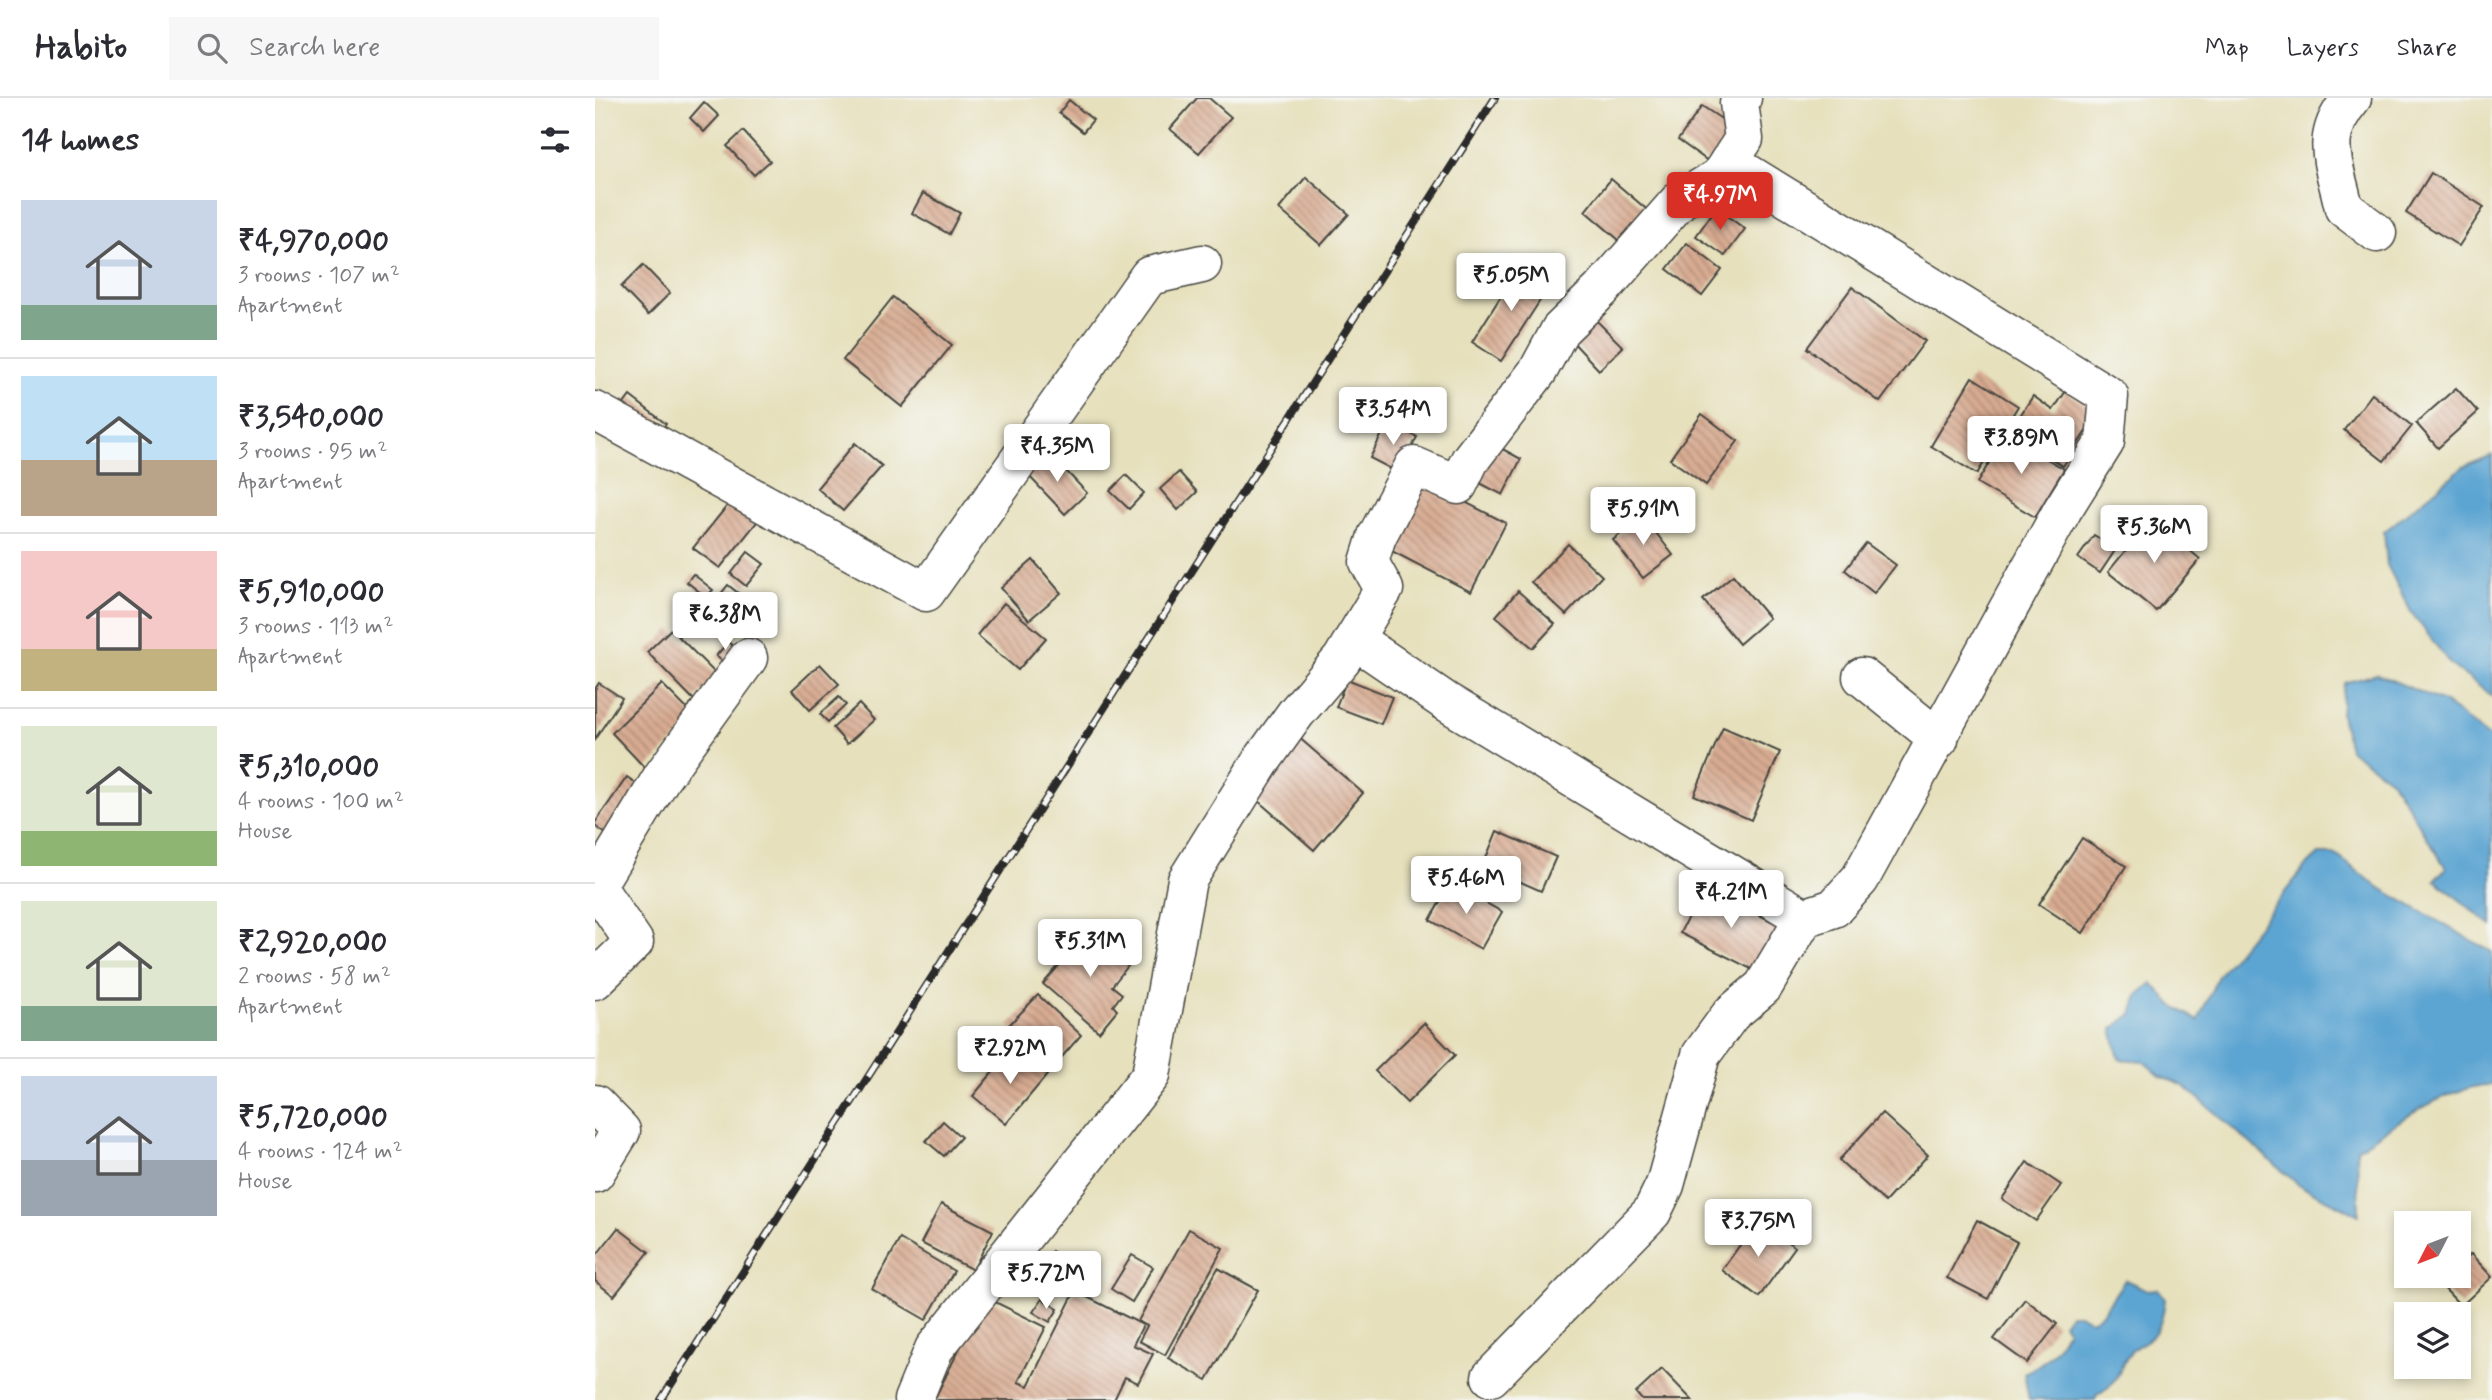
<!DOCTYPE html>
<meta charset="utf-8">
<style>
:root{--surface:#fff;--page:#f7f7f7;--text:#2b2b33;--muted:#7c7c81;--line:#e1e1e2;--accent:#d93025}
body{margin:0;font-family:Mynerve,sans-serif;background:var(--page);color:var(--text);height:100vh;display:flex;flex-direction:column;font-size:26px;white-space:nowrap}
*{box-sizing:border-box;margin:0}
p{font-size:23px;color:var(--muted)}
.icon{flex:none;width:38px;height:38px;fill:none;stroke:currentColor;stroke-width:2;stroke-linecap:round;stroke-linejoin:round}
.map{position:relative;flex:1;overflow:hidden}
.panel{display:flex;flex-direction:column;background:var(--surface);width:595px}
.panel>*{flex:none}
.needle{width:46px;rotate:228deg}
.controls{position:absolute;left:1799px;top:1113px;display:grid;gap:14px}
.controls a{display:grid;place-items:center;width:77px;height:77px;border-radius:0px;background:var(--surface);box-shadow:0 4px 10px #0003;font-size:35px}
.price{position:absolute;translate:-50% -60px;padding:0 16px;border-radius:7px;background:#fff;color:#222;font-size:23px;line-height:46px;filter:drop-shadow(0 2px 4px #0008)}
.price::after{content:'';position:absolute;left:50%;top:42px;width:21px;height:16px;margin-left:-10px;background:inherit;clip-path:polygon(0 0,100% 0,50% 100%)}
.price.active{background:var(--accent);color:#fff}
ul{padding:0;list-style:none}
li{display:flex;align-items:center;gap:21px;height:175px;padding:0 21px}
li+li{border-top:2px solid var(--line)}
li span{display:grid;place-items:center;flex:none;width:196px;height:140px;border-radius:0px;color:#555}
li>.icon{margin-inline-start:auto}
span .icon{width:84px;height:84px;fill:#fffc;stroke-width:1}
li b{font-size:30px}
h2{display:flex;justify-content:space-between;align-items:center;height:84px;padding:0 21px;font-size:30px}
header{display:flex;align-items:center;gap:42px;box-sizing:border-box;height:98px;padding:0 35px;background:var(--surface);border-bottom:2px solid var(--line)}
header strong{font-size:33px}
nav{display:flex;gap:38px;margin-inline-start:auto;font-size:24px}
.search{width:490px;height:63px;background:var(--page);display:flex;align-items:center;gap:18px;box-sizing:border-box;padding:0 24px;border-radius:0px;color:var(--muted);font-size:26px}
main{display:flex;flex:1;min-height:0}
.map>svg:first-child{display:block}
</style>
<header>
<strong>Habito</strong>
<div class="search"><svg class="icon" aria-label="search" viewBox="0 0 24 24"><circle cx="10" cy="10" r="6"/><path d="M15 15l6 6"/></svg>Search here</div>
<nav><a>Map</a><a>Layers</a><a>Share</a></nav>
</header>
<main>
<section class="panel">
<h2>14 homes<svg class="icon" aria-label="filters" viewBox="0 0 24 24"><path d="M4 7h16M4 17h16"/><circle cx="9" cy="7" r="2"/><circle cx="15" cy="17" r="2"/></svg></h2>
<ul>
<li><span style="background:linear-gradient(#c9d6e8 75%,#7fa58c 0)"><svg class="icon" aria-label="home" viewBox="0 0 24 24"><path d="M3 11l9-7 9 7M6 9v11h12V9"/></svg></span><div><b>₹4,970,000</b><p>3 rooms · 107 m²</p><p>Apartment</p></div></li>
<li><span style="background:linear-gradient(#bfe0f5 60%,#b9a48a 0)"><svg class="icon" aria-label="home" viewBox="0 0 24 24"><path d="M3 11l9-7 9 7M6 9v11h12V9"/></svg></span><div><b>₹3,540,000</b><p>3 rooms · 95 m²</p><p>Apartment</p></div></li>
<li><span style="background:linear-gradient(#f6c9c9 70%,#c2b280 0)"><svg class="icon" aria-label="home" viewBox="0 0 24 24"><path d="M3 11l9-7 9 7M6 9v11h12V9"/></svg></span><div><b>₹5,910,000</b><p>3 rooms · 113 m²</p><p>Apartment</p></div></li>
<li><span style="background:linear-gradient(#dfe7d0 75%,#8fb573 0)"><svg class="icon" aria-label="home" viewBox="0 0 24 24"><path d="M3 11l9-7 9 7M6 9v11h12V9"/></svg></span><div><b>₹5,310,000</b><p>4 rooms · 100 m²</p><p>House</p></div></li>
<li><span style="background:linear-gradient(#dfe7d0 75%,#7fa58c 0)"><svg class="icon" aria-label="home" viewBox="0 0 24 24"><path d="M3 11l9-7 9 7M6 9v11h12V9"/></svg></span><div><b>₹2,920,000</b><p>2 rooms · 58 m²</p><p>Apartment</p></div></li>
<li><span style="background:linear-gradient(#c9d6e8 60%,#9aa5b1 0)"><svg class="icon" aria-label="home" viewBox="0 0 24 24"><path d="M3 11l9-7 9 7M6 9v11h12V9"/></svg></span><div><b>₹5,720,000</b><p>4 rooms · 124 m²</p><p>House</p></div></li>
</ul>
</section>
<div class="map">
<svg width="1897" height="1302" viewBox="0 0 1897 1302">
<defs>
<pattern id="building-back-hatch" width="6" height="6" patternUnits="userSpaceOnUse" patternTransform="scale(1.75)"><rect width="6" height="6" fill="#d8ab91"/><path d="M-1 5l2 2M0 0l6 6M5-1l2 2" fill="none" stroke="#af8b77"/></pattern>
</defs>
<rect width="100%" height="100%" fill="#f6f6f2"/>
<filter id="ink" filterUnits="userSpaceOnUse"><feTurbulence type="fractalNoise" baseFrequency=".0143" numOctaves="2"/><feDisplacementMap in="SourceGraphic" scale="14" xChannelSelector="R" yChannelSelector="G"/><feConvolveMatrix kernelMatrix="1 2 1 2 8 2 1 2 1" color-interpolation-filters="sRGB"/></filter>
<filter id="wash" filterUnits="userSpaceOnUse"><feTurbulence type="fractalNoise" baseFrequency=".00686" numOctaves="4" result="noise"/><feDisplacementMap in="SourceGraphic" scale="28" xChannelSelector="R" yChannelSelector="G"/><feGaussianBlur stdDeviation="1.57" result="paint"/><feColorMatrix in="noise" values="0 0 0 0 0 0 0 0 0 0 0 0 0 0 0 0 0 1.4 0 .05"/><feComposite in="paint" operator="in"/></filter>
<g filter="url(#wash)">
<rect width="100%" height="100%" fill="#e6e0bc"/>
<g fill="#5ca4d2" stroke="#44687e" stroke-width="2">
<polygon points="1897,357 1897,598 1856,567 1816,514 1792,467 1789,434 1868,369"/>
<polygon points="1782,576 1849,604 1897,641 1897,828 1840,782 1851,770 1797,683 1754,651 1746,617 1749,585"/>
<path d="M1724 756H1740L1782 788 1897 854V987C1856 986 1796 1028 1762 1051L1764 1117 1705 1088 1589 988 1565 978 1548 963 1524 961 1517 931 1537 916 1543 897 1557 885 1576 906 1603 923 1623 878 1710 769Z"/>
<path d="M1530 1182 1553 1192 1562 1191 1570 1201C1569 1214 1565 1232 1554 1241 1549 1245 1540 1248 1536 1254 1522 1270 1525 1287 1502 1296L1500 1302H1434L1429 1275C1449 1267 1463 1251 1472 1232L1468 1225 1475 1216H1484L1496 1223 1507 1215Z"/>
</g>
<g id="blocks">
<g fill="url(#building-back-hatch)">
<polygon points="602,0 614,0 636,19 604,55 575,31"/>
<polygon points="474,2 498,22 488,34 464,15"/>
<polygon points="109,4 124,18 109,34 95,20"/>
<polygon points="1107,8 1140,30 1116,65 1083,42"/>
<polygon points="148,33 175,63 159,77 132,48"/>
<polygon points="1836,75 1889,109 1864,148 1811,115"/>
<polygon points="711,79 754,116 726,147 684,111"/>
<polygon points="1016,81 1057,116 1031,148 990,113"/>
<polygon points="328,95 365,115 354,136 317,115"/>
<polygon points="1121,110 1150,131 1130,158 1101,138"/>
<polygon points="1092,145 1127,172 1107,198 1072,171"/>
<polygon points="48,167 75,195 53,217 26,189"/>
<polygon points="925,168 955,187 906,263 877,244"/>
<polygon points="1257,189 1330,243 1285,304 1212,250"/>
<polygon points="298,199 357,247 307,309 248,262"/>
<polygon points="999,220 1028,249 1004,272 976,242"/>
<polygon points="1377,279 1423,308 1382,376 1336,348"/>
<polygon points="1861,290 1883,314 1843,350 1821,325"/>
<polygon points="1471,293 1503,315 1468,368 1415,333 1438,298 1458,312"/>
<polygon points="1777,296 1817,328 1789,363 1749,332"/>
<polygon points="35,298 71,326 59,342 23,314"/>
<polygon points="1107,316 1143,343 1111,387 1075,361"/>
<polygon points="793,324 822,339 804,375 775,360"/>
<polygon points="1411,337 1469,371 1440,419 1382,385"/>
<polygon points="260,345 287,368 248,413 222,390"/>
<polygon points="900,347 926,361 908,397 881,383"/>
<polygon points="455,356 492,395 470,416 433,377"/>
<polygon points="584,374 602,394 583,412 565,391"/>
<polygon points="531,377 549,395 534,411 515,393"/>
<polygon points="819,378 911,425 876,494 785,447"/>
<polygon points="136,403 162,424 125,470 98,450"/>
<polygon points="1048,418 1078,457 1048,480 1018,442"/>
<polygon points="1557,420 1605,461 1561,513 1513,474"/>
<polygon points="1499,437 1521,451 1505,475 1483,460"/>
<polygon points="1271,445 1301,467 1279,495 1250,472"/>
<polygon points="973,446 1007,478 971,517 936,484"/>
<polygon points="153,454 169,466 151,488 136,476"/>
<polygon points="438,462 466,495 434,522 406,490"/>
<polygon points="98,476 118,492 111,499 92,484"/>
<polygon points="1138,477 1174,520 1144,546 1108,502"/>
<polygon points="133,487 163,511 147,531 117,507"/>
<polygon points="923,493 960,526 938,550 901,518"/>
<polygon points="409,505 451,540 423,572 382,537"/>
<polygon points="76,531 123,578 99,602 52,554"/>
<polygon points="133,544 139,549 128,564 121,558"/>
<polygon points="225,566 244,586 215,612 197,592"/>
<polygon points="752,581 797,599 786,626 741,609"/>
<polygon points="4,585 27,600 0,641 0,591"/>
<polygon points="67,586 102,621 51,671 17,635"/>
<polygon points="244,599 251,607 233,624 225,616"/>
<polygon points="264,606 279,622 252,646 238,630"/>
<polygon points="1128,629 1185,654 1156,722 1099,697"/>
<polygon points="702,638 768,695 719,752 653,694"/>
<polygon points="32,679 54,694 21,743 0,728 0,725"/>
<polygon points="902,733 961,759 946,793 888,767"/>
<polygon points="1487,740 1531,768 1488,835 1444,806"/>
<polygon points="855,785 907,814 886,851 835,822"/>
<polygon points="1108,788 1188,829 1164,875 1085,835"/>
<polygon points="497,829 537,863 517,888 527,896 518,908 522,912 504,934 448,886"/>
<polygon points="443,897 486,937 459,968 414,927"/>
<polygon points="829,925 860,957 812,1005 780,973"/>
<polygon points="419,949 452,977 411,1026 378,998"/>
<polygon points="1287,1015 1333,1057 1290,1104 1244,1062"/>
<polygon points="348,1023 366,1039 349,1058 331,1043"/>
<polygon points="1432,1064 1466,1087 1441,1123 1407,1101"/>
<polygon points="346,1106 398,1133 378,1172 326,1145"/>
<polygon points="1163,1122 1200,1149 1164,1199 1127,1172"/>
<polygon points="1382,1122 1422,1144 1393,1201 1352,1180"/>
<polygon points="23,1130 54,1154 19,1198 0,1183 0,1159"/>
<polygon points="594,1131 628,1150 570,1257 544,1243 552,1228 543,1223"/>
<polygon points="305,1141 359,1173 331,1222 277,1191"/>
<polygon points="457,1153 484,1170 474,1185 448,1169"/>
<polygon points="1876,1156 1897,1179 1866,1208 1844,1185 1852,1178 1864,1178 1864,1167"/>
<polygon points="537,1157 558,1169 537,1204 516,1191"/>
<polygon points="623,1170 663,1192 612,1282 573,1260"/>
<polygon points="480,1193 548,1227 538,1247 558,1256 543,1285 530,1279 519,1302 339,1302 390,1199 451,1229 423,1284 433,1288"/>
<polygon points="447,1201 463,1211 455,1224 438,1214"/>
<polygon points="1430,1201 1462,1226 1432,1265 1399,1241"/>
<polygon points="1067,1271 1097,1302 1047,1302 1041,1295"/>
</g>
</g>
</g>
<g filter="url(#ink)">
<use href="#blocks" fill-opacity="0" stroke="#474641" stroke-width="2"/>
<g fill="none" stroke-linecap="round" stroke-linejoin="round">
<g stroke="#474641" stroke-width="41">
<g id="street">
<path d="M1757 0C1723 40 1739 63 1749 110L1782 135"/>
<polyline points="0,313 331,494 554,178 607,166"/>
<polyline points="759,541 850,603 1209,820 1239,810 1265,781 1468,411 1510,344 1514,298 1134,64"/>
<polyline points="1267,579 1344,641"/>
<polyline points="0,882 39,844 1,788 67,679 153,560"/>
<polyline points="0,1006 26,1033 0,1075"/>
<polyline points="896,1279 1057,1114 1070,1087 1106,957 1136,916 1168,889 1209,820"/>
<polyline points="318,1302 339,1251 556,977 592,782 665,665 701,615 747,561 789,491 774,464 782,438 819,368 863,387 875,362 943,273 965,232 1006,192 1084,103 1124,79 1149,41 1144,5 1147,0"/>
</g>
</g>
<use href="#street" stroke="#fff" stroke-width="38"/>
<g stroke="#2b2b2b" stroke-width="8">
<polyline id="rail" points="66,1302 900,0"/>
</g>
<use href="#rail" stroke="#f6f6f2" stroke-width="5" stroke-dasharray="16" stroke-linecap="butt"/>
</g>
</g>
</svg>
<div class="controls">
<a><svg class="needle" viewBox="-14 -14 28 28"><path d="M0-13l5 13h-10z" fill="#e53935"/><path d="M0 13l5-13h-10z" fill="#7c7c81"/></svg></a>
<a><svg class="icon" aria-label="layers" viewBox="0 0 24 24"><path d="M12 4l9 5-9 5-9-5zM3 14l9 5 9-5"/></svg></a>
</div>
<b class="price active" style="left:1125px;top:134px">₹4.97M</b>
<b class="price" style="left:916px;top:215px">₹5.05M</b>
<b class="price" style="left:798px;top:349px">₹3.54M</b>
<b class="price" style="left:1426px;top:378px">₹3.89M</b>
<b class="price" style="left:462px;top:386px">₹4.35M</b>
<b class="price" style="left:1048px;top:449px">₹5.91M</b>
<b class="price" style="left:1559px;top:467px">₹5.36M</b>
<b class="price" style="left:130px;top:554px">₹6.38M</b>
<b class="price" style="left:871px;top:818px">₹5.46M</b>
<b class="price" style="left:1136px;top:832px">₹4.21M</b>
<b class="price" style="left:495px;top:881px">₹5.31M</b>
<b class="price" style="left:415px;top:988px">₹2.92M</b>
<b class="price" style="left:1163px;top:1161px">₹3.75M</b>
<b class="price" style="left:451px;top:1213px">₹5.72M</b>
</div>
</main>
